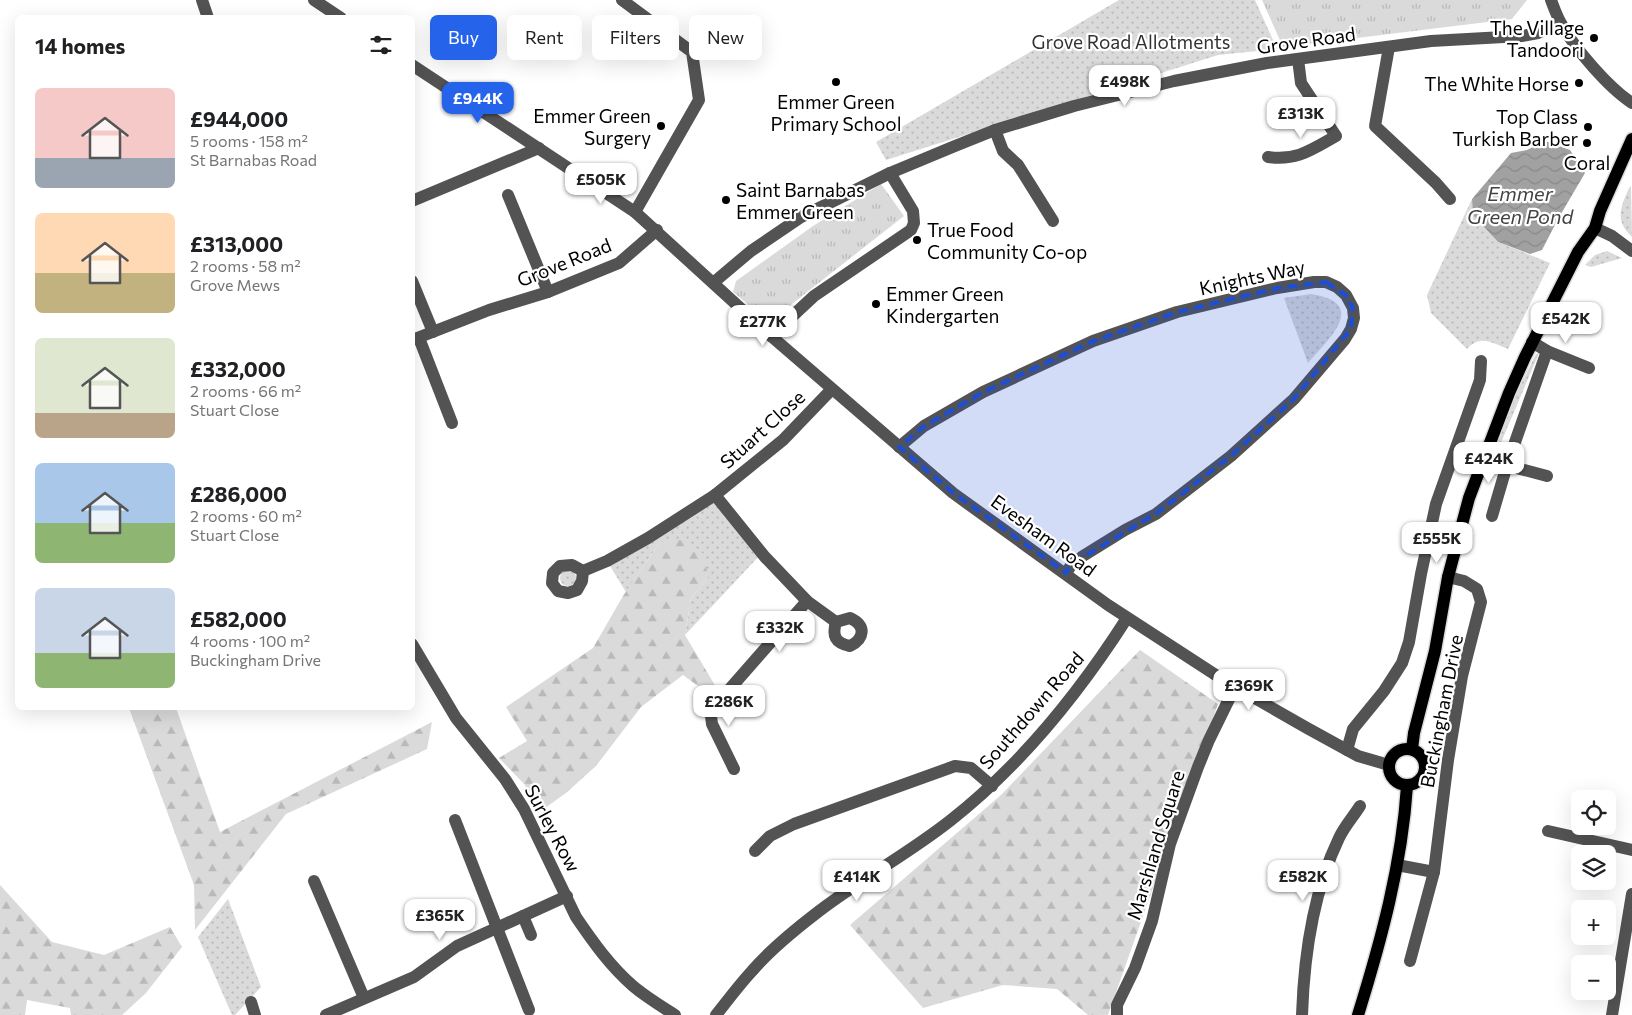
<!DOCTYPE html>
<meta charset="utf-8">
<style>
:root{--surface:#fff;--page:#f6f6f6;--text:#202124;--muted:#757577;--accent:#2563eb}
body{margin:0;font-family:Commissioner,sans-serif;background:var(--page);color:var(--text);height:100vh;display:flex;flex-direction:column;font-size:19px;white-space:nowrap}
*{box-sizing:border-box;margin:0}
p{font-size:16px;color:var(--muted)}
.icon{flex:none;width:28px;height:28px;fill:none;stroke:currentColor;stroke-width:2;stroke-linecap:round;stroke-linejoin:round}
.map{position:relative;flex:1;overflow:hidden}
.side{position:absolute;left:15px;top:15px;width:400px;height:695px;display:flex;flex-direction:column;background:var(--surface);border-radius:8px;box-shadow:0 5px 20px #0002}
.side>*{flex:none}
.guide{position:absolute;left:430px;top:15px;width:475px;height:45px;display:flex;gap:10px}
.buttons{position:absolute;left:1571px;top:790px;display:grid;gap:10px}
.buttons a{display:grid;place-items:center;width:45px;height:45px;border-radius:8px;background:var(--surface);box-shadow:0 5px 20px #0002;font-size:25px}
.price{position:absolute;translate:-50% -42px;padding:0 11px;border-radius:10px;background:#fff;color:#222;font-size:16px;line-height:32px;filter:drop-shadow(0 1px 2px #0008)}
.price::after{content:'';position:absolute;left:50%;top:30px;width:15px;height:11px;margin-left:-8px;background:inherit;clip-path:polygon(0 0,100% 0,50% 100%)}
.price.selected{background:var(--accent);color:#fff}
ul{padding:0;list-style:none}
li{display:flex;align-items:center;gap:15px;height:125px;padding:0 20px}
li span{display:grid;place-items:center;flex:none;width:140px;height:100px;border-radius:8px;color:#555}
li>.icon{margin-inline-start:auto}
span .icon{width:60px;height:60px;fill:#fffc;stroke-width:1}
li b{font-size:21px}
h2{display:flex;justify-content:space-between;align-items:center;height:60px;padding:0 20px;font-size:21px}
.tag{padding:0 18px;border-radius:8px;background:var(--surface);box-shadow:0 5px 20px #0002;font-size:18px;line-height:45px}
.tag.selected{background:var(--accent);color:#fff}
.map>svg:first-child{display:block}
</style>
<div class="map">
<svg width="1632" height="1015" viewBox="0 0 1632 1015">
<defs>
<pattern id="grass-dots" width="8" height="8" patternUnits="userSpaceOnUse" patternTransform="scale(1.25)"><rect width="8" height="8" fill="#dadada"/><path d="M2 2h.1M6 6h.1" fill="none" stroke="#b9b9b9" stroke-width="1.8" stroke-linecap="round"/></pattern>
<pattern id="forest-firs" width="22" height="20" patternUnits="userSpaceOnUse" patternTransform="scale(1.25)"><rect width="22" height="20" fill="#dadada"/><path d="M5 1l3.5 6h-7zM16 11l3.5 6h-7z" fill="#b9b9b9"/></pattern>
<pattern id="park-tufts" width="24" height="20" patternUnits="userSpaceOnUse" patternTransform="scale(1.25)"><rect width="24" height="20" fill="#dadada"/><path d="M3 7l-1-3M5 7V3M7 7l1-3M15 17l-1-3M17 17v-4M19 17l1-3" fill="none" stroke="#b9b9b9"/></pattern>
<pattern id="water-waves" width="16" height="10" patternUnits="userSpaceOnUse" patternTransform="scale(1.25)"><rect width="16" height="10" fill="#a1a1a1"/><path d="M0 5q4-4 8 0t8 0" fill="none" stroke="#898989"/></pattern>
</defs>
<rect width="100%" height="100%" fill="#fff"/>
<g fill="url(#grass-dots)">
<polygon points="1119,0 1255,0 1277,49 1218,55 886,160 876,142"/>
<path d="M1631 186 1632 237C1614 220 1621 207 1629 188Z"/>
<path d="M1472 199 1473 215 1498 242 1550 263 1508 349C1492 343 1481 334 1467 349L1431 313 1427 295Z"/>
<polygon points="1607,251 1622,258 1591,267 1585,265 1595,255"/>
<path d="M1311 294C1369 303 1330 338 1308 363L1284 298Z"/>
<polygon points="1539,353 1497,452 1495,448 1517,392 1536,354"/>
<polygon points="715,495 762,553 685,635 691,598 708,578 660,542 626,592 607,561"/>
<circle cx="568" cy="578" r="8"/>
<polygon points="228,899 261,987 235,1015 232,1015 198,937"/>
</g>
<g fill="url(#forest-firs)">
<polygon points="680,540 704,554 708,578 691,598 685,635 719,692 713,697 683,675 641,707 596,766 566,793 538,813 525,785 499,758 527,741 506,707 593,648 623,596 660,542"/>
<polygon points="1140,650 1218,704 1108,1015 1088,1015 1057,989 1003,985 923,1008 850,925 1001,795"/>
<polygon points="129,708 176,708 220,832 432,722 427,749 286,814 195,930 194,885"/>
<polygon points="0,885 52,942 104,955 170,927 182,947 146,993 122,1015 71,1015 70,1008 27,1000 25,1015 0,1015"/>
</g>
<g fill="url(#park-tufts)">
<polygon points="1262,0 1527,0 1512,19 1283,47"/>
<polygon points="881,184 904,216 769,322 733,292 736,281 813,226"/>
</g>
<polygon fill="url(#water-waves)" points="1545,141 1570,150 1585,173 1558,219 1542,250 1530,254 1498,242 1473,215 1472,199 1511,153 1527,150"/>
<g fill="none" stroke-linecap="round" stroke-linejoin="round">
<g stroke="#dbdbdb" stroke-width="15">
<g id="major">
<circle cx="1407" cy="767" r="18"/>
<polyline points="1412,749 1414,733 1435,651 1448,577 1469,498 1509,393 1525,357 1578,252 1595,228 1600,211 1632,139"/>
<path d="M1358 1015C1381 941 1402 864 1407 786"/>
</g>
</g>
<g stroke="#535353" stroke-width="12">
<polyline points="202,0 208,18"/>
<polyline points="314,0 341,18"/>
<polyline points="622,0 692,52 699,100 635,212"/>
<path d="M1551 0C1554 8 1557 17 1562 25 1575 49 1609 88 1632 103"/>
<polyline points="1389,47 1375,126 1436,183 1450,199"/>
<polyline points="412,65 635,212 771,336 953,493 1108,605 1225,681 1307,728 1358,756 1389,765"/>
<polyline points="995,130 1003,151 1018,165 1053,221"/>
<path d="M1268 157C1297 161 1311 150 1336 136L1301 83 1298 59"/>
<polyline points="508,195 548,292"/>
<polyline points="412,201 539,148"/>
<polyline points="1595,228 1612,236 1632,251"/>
<polyline points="412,281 433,332"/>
<polyline points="713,283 751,251 801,217 890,173 955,146 995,130 1074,106 1174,81 1267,63 1431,41 1522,36 1538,33 1560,23"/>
<polyline points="771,336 814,296 911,230 914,223 913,211 890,173"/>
<polyline points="419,338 452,423"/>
<polyline points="412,340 489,310 548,292 619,263 657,230"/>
<polyline points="1532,342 1547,351 1589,368"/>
<polyline points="899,447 924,426 983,392 1093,341 1177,312 1277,288 1314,282 1326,282 1337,287 1346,295 1353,308 1354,318 1351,329 1345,339 1294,399 1231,456 1156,514 1125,530 1083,556 1072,564 1066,573"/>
<polyline points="1483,459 1547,476"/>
<polyline points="715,495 765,557 807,601 836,622"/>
<polyline points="1492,516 1507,465 1547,351"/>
<polygon points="572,565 583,571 582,581 577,590 568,593 558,591 552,583 553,573 560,566"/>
<polyline points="583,571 607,561 648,538 715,495 783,440 832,389"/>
<path d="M850 618C867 626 864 639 850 646 835 643 832 636 836 622Z"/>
<path d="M412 644 456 718 505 779 524 809 576 917C593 942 610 966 633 986 646 997 661 1006 675 1015"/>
<polyline points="1347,750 1353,729 1384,691 1402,663 1409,642 1421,574 1436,504 1480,380 1481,361"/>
<polyline points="734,769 712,724 711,716 713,708 807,601"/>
<polyline points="455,820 529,1010"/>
<polyline points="1548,831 1632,850"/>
<polyline points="755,851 770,836 794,824 955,766 971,768 992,786"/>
<polyline points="1397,865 1434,872"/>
<polyline points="314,881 364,998"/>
<polyline points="523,916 531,935"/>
<polyline points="1410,961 1434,872 1448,760 1462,676 1481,602 1477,589 1464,581 1448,577"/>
<polyline points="251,1002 255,1015"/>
<polyline points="326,1015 414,977 457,946 567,896"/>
<path d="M716 1015C728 1000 739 985 752 971 770 950 792 932 814 915 857 881 907 855 951 820 1021 765 1079 693 1127 618"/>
<polyline points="1117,1015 1117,1005 1135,968 1152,921 1170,844 1198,767 1209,740 1235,687"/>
<path d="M1302 1015C1304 956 1313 892 1339 838 1344 827 1353 817 1360 806"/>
<polyline points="1612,1015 1632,894"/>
</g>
<use href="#major" stroke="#000" stroke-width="12"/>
</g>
<path fill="#1d4ed8" fill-opacity="0.2" stroke="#1d4ed8" stroke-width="4" stroke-dasharray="10 6" stroke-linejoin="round" d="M1326 282 1346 295 1353 308 1351 329 1294 399 1231 456 1156 514 1072 564 1066 573 953 493 899 447 924 426 983 392 1093 341 1177 312 1277 288Z"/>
<g fill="#000" stroke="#fff" stroke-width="2">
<circle cx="1594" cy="38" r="5"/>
<circle cx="836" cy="82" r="5"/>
<circle cx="1579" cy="83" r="5"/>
<circle cx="661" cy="126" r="5"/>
<circle cx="1588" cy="127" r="5"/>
<circle cx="1587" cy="143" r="5"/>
<circle cx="726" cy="200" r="5"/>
<circle cx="917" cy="240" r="5"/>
<circle cx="876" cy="304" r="5"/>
</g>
<g text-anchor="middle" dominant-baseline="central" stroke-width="4.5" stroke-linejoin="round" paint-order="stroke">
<g font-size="19" fill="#000" stroke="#fff" text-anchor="end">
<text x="1584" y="27">The Village<tspan x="1584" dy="22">Tandoori</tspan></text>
<text x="1569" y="83">The White Horse</text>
<text x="836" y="101" text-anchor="middle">Emmer Green<tspan x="836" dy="22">Primary School</tspan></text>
<text x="651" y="115">Emmer Green<tspan x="651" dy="22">Surgery</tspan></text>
<text x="1578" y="116">Top Class<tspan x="1578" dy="22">Turkish Barber</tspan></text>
<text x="1587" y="162" text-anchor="middle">Coral</text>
<text x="736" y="189" text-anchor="start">Saint Barnabas<tspan x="736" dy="22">Emmer Green</tspan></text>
<text x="927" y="229" text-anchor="start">True Food<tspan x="927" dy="22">Community Co-op</tspan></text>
<text x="886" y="293" text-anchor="start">Emmer Green<tspan x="886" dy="22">Kindergarten</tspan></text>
</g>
<g font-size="19" fill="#000" stroke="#fff">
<text transform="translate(1306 40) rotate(-8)">Grove Road</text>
<text transform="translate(564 262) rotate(-22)">Grove Road</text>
<text transform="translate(1252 277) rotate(-12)">Knights Way</text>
<text transform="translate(762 429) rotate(-42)">Stuart Close</text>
<text transform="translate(1044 535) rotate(36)">Evesham Road</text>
<text transform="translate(1031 710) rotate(-49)">Southdown Road</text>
<text transform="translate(1441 711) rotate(-79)">Buckingham Drive</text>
<text transform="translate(553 828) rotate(62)">Surley Row</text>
<text transform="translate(1155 845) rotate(-73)">Marshland Square</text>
</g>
<g font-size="19" fill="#313131" stroke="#fff">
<text x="1131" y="41">Grove Road Allotments</text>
</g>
<g font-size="20" font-style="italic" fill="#424242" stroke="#fff">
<text x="1520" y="193">Emmer<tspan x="1520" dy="23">Green Pond</tspan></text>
</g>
</g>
</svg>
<div class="buttons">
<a><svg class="icon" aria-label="locate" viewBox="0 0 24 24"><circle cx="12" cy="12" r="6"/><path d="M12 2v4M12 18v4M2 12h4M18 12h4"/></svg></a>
<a><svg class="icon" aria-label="layers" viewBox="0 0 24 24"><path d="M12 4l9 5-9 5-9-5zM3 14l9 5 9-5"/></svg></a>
<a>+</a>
<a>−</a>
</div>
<b class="price" style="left:1125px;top:107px">£498K</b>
<b class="price selected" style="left:478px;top:124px">£944K</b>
<b class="price" style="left:1301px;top:139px">£313K</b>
<b class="price" style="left:601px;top:205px">£505K</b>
<b class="price" style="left:1566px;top:344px">£542K</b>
<b class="price" style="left:763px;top:347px">£277K</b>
<b class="price" style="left:1489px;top:484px">£424K</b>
<b class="price" style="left:1437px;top:564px">£555K</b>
<b class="price" style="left:780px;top:653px">£332K</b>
<b class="price" style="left:1249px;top:711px">£369K</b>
<b class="price" style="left:729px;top:727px">£286K</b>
<b class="price" style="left:857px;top:902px">£414K</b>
<b class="price" style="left:1303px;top:902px">£582K</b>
<b class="price" style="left:440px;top:941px">£365K</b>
<div class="guide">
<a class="tag selected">Buy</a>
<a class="tag">Rent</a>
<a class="tag">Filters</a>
<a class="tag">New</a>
</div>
<section class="side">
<h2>14 homes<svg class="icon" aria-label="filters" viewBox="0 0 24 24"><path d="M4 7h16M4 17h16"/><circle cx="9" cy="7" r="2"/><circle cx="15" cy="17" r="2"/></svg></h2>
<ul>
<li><span style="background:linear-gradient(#f6c9c9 70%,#9aa5b1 0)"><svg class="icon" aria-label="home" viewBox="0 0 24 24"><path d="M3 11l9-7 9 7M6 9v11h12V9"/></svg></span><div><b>£944,000</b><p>5 rooms · 158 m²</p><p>St Barnabas Road</p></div></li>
<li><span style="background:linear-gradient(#ffd9b3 60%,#c2b280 0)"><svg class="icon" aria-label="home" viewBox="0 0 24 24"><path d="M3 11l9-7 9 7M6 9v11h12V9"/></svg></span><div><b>£313,000</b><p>2 rooms · 58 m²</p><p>Grove Mews</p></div></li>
<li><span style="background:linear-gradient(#dfe7d0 75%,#b9a48a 0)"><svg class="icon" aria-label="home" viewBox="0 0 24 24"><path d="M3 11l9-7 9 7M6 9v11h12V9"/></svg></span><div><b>£332,000</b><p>2 rooms · 66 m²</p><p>Stuart Close</p></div></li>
<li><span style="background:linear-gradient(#a9c7e8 60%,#8fb573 0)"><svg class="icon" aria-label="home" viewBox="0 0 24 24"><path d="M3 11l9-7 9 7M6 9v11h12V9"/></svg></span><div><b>£286,000</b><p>2 rooms · 60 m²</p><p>Stuart Close</p></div></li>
<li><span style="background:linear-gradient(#c9d6e8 65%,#8fb573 0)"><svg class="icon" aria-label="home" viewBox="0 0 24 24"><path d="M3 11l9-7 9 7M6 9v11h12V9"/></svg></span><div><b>£582,000</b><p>4 rooms · 100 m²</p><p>Buckingham Drive</p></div></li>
</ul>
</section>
</div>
